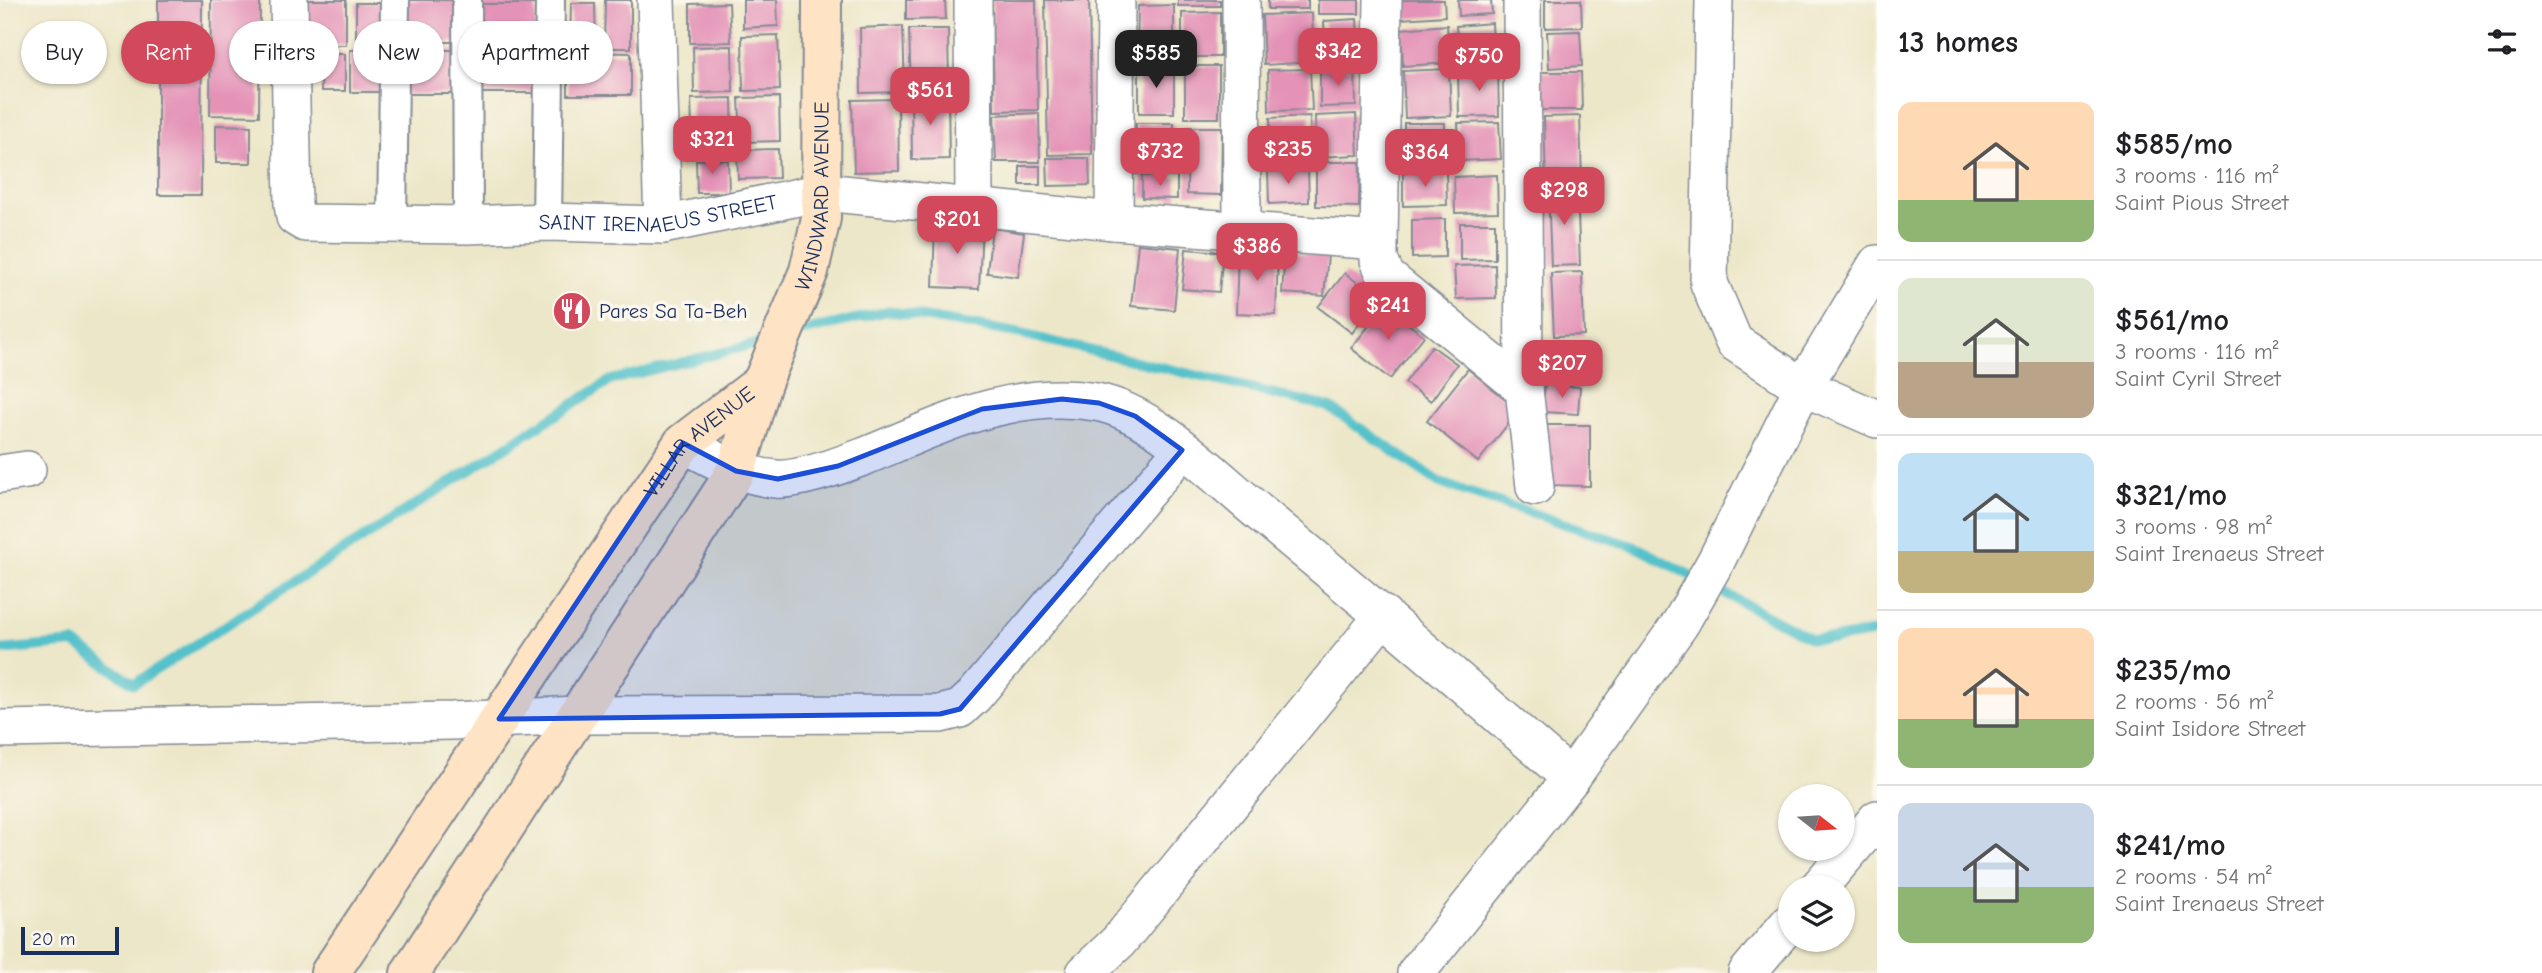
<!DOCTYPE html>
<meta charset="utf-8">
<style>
:root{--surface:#fff;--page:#f2f2f2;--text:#202124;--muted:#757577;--line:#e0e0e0;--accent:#d1495b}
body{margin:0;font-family:"Comic Neue",sans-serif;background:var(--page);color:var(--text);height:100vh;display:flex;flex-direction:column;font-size:26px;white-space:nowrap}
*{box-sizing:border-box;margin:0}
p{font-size:23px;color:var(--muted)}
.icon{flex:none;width:38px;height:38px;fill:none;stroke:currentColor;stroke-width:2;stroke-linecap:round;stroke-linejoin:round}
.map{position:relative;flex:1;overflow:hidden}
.panel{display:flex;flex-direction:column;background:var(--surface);width:665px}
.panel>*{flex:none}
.top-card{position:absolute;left:21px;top:21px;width:665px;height:63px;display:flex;gap:14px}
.needle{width:46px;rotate:107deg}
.tools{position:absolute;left:1778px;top:784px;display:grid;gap:14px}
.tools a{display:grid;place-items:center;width:77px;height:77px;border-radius:50%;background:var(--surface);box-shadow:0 2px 5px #0004;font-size:35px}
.scale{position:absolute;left:21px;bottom:18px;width:98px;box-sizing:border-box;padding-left:7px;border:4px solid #1b2f5e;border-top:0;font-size:19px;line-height:24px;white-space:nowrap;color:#1b2f5e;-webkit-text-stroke:5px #fbf7ec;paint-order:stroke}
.price{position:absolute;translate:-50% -60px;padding:0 16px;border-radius:14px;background:var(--accent);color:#fff;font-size:23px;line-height:46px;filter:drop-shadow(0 2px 4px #0008)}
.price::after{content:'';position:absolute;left:50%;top:42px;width:21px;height:16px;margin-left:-10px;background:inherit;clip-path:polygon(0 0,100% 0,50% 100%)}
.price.selected{background:#222;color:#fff}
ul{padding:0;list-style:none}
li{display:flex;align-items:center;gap:21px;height:175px;padding:0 21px}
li+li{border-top:2px solid var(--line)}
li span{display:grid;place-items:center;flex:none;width:196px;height:140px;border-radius:14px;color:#555}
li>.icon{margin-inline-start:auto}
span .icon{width:84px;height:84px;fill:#fffc;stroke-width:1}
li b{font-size:30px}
h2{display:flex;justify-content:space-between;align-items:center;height:84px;padding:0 21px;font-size:30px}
.chip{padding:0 24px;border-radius:32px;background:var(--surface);box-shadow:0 2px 5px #0004;font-size:24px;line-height:63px}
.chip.selected{background:var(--accent);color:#fff}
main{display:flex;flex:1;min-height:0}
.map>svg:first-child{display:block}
</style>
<main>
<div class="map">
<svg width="1877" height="973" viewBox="0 0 1877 973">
<rect width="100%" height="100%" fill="#fbf7ec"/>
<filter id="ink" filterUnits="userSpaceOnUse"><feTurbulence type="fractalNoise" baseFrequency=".0143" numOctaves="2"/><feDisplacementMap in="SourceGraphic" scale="14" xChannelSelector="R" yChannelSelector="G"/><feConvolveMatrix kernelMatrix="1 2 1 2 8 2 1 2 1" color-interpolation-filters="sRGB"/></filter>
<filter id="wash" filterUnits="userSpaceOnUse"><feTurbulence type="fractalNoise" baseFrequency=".00686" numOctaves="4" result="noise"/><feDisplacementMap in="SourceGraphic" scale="28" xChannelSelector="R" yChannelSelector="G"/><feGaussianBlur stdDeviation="1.57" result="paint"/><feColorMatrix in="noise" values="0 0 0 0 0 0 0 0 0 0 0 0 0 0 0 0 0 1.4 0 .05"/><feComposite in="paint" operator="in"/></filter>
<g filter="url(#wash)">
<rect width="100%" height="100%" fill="#ede7c9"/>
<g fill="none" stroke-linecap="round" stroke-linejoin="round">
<g stroke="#54c1ca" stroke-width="10">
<polyline points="793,334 888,311 1017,333 1329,407 1440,483 1638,548 1812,639 1834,639 1877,632"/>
<polyline points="0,650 74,643 134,684 611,380 768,341"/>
</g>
</g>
<g id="blocks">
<g fill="#e493b7">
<polygon points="158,0 202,0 201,195 158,195"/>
<polygon points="211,0 260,0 259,116 210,115"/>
<rect x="301" y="0" width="45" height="45"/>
<polygon points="403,0 457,0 458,42 402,42"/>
<polygon points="605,0 631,0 631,48 604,48"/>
<polygon points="743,0 777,0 778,26 743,28"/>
<polygon points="906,0 945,0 946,19 906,20"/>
<polygon points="992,0 1036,0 1038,110 994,111"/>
<polygon points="1045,0 1089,0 1092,154 1048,155"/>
<rect x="1178" y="0" width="42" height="6"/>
<rect x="1268" y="0" width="40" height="9"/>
<rect x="1318" y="0" width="41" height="14"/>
<polygon points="1399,0 1444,0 1445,16 1401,19"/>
<polygon points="1458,0 1491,0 1492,14 1459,16"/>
<polygon points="1545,0 1581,0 1582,27 1545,28"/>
<polygon points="356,3 392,3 391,39 356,39"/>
<polygon points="571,3 595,3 596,47 570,47"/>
<polygon points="729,3 731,42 690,43 690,4"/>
<polygon points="481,4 536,4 536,43 480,43"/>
<polygon points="1174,5 1174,59 1137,59 1138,6"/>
<polygon points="1220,12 1220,57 1182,57 1182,13"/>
<polygon points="1312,13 1314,62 1264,65 1262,15"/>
<polygon points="1357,19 1359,57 1326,59 1324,21"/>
<polygon points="1492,23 1494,61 1459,63 1456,26"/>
<polygon points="1447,25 1450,63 1403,66 1401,29"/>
<polygon points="903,26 905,92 861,93 860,28"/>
<polygon points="909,29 948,29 949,88 911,89"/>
<polygon points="1580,31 1582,66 1549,68 1547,32"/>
<polygon points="778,35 780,90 743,91 742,36"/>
<polygon points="732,46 733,92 694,93 693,47"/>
<rect x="350" y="50" width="34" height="42"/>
<rect x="404" y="50" width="55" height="44"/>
<rect x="479" y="51" width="64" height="42"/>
<polygon points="568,52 631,53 631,95 568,95"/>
<polygon points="322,54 345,54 345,91 321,91"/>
<rect x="1139" y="66" width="35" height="47"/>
<rect x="1185" y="66" width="34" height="52"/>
<polygon points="1355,68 1356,106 1320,107 1320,69"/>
<polygon points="1310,69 1312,110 1269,111 1268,70"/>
<polygon points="1449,69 1451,116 1405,118 1403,71"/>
<polygon points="1498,69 1499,116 1459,117 1458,71"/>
<polygon points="1539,72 1581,72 1582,110 1539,110"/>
<polygon points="948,94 949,159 912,160 911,95"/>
<polygon points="779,97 780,141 741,142 739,98"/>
<polygon points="732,98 733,154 693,155 691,99"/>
<polygon points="898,99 899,171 854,172 852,100"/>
<polygon points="1039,113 1040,162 996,162 994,115"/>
<polygon points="1356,114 1358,155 1317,157 1315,116"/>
<polygon points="1310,116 1311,160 1271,162 1270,118"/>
<polygon points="1580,116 1582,181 1546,183 1544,117"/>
<polygon points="1499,122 1501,159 1460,161 1458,123"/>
<polygon points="1136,123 1174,123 1173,175 1135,174"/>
<polygon points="1404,123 1445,123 1444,157 1404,157"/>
<polygon points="216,125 251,126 251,163 216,163"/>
<polygon points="1188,127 1222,127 1221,195 1187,194"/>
<polygon points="778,149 779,178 738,179 737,150"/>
<polygon points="1047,158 1089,158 1090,185 1048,186"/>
<polygon points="696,160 728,160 729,193 697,193"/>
<polygon points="1316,162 1360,162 1359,207 1316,206"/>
<rect x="1020" y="166" width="20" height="19"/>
<polygon points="1308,168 1309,202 1269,204 1268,170"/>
<polygon points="1446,171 1447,205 1403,206 1403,172"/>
<polygon points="1497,175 1498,212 1455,213 1454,177"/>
<polygon points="1142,176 1177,177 1177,199 1142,198"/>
<polygon points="1577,188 1580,265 1551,266 1548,190"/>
<polygon points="1445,219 1445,257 1412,258 1412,220"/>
<polygon points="1460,223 1495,223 1495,259 1460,260"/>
<polygon points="935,224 982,226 979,289 933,287"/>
<polygon points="992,228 1024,233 1018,277 987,273"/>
<polygon points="1138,244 1180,248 1174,310 1131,306"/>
<polygon points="1186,249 1223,252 1219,292 1182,289"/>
<polygon points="1238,251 1278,253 1276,315 1236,313"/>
<polygon points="1285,252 1328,255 1324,296 1282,293"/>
<polygon points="1495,265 1496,298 1456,299 1454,266"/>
<polygon points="1582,272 1584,335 1554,336 1551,273"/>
<polygon points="1345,273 1378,299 1352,333 1318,307"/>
<polygon points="1385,306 1424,336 1390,379 1351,348"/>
<polygon points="1432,346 1457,364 1431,401 1405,383"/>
<polygon points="1547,347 1585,348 1584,382 1546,381"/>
<polygon points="1468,369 1519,410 1478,462 1427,421"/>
<polygon points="1545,385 1580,387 1578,414 1543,412"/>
<polygon points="1541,425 1590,425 1590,486 1541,485"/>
</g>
</g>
</g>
<g filter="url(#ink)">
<use href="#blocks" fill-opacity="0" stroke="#848b94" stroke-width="2"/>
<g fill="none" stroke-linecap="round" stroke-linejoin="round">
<g stroke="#848b94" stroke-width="32">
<g id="pedestrian">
<polyline points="467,0 468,225"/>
<polyline points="547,222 550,0"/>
<polyline points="392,224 395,0"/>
</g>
</g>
<g stroke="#848b94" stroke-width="40">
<g id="minor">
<path id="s1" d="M289 0 293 204 295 217 305 223 468 225 547 222 663 225 823 192 1114 221 1379 241V260L1386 276 1524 389 1535 487"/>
<polyline points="656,0 663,225"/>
<polyline points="973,0 974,205"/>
<polyline points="1241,0 1242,229"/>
<polyline points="1522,0 1524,389"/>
<polyline points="1714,0 1709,283 1734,342 1803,387 1877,419"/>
<polyline points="1114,221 1116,0"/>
<polyline points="1379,241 1383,0"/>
<path d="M683 443C713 459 741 476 776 479 799 481 841 465 863 457 939 426 1012 388 1096 402 1153 412 1217 478 1261 514 1366 600 1469 689 1571 778"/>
<polyline points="0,474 27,470"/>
<polyline points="0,729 452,721 577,715 940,714 960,709 974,696 1182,450"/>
<polyline points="1819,887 1877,819"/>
<polyline points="1085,973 1119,941 1384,615"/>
<polyline points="1416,973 1571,778 1680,624 1716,561 1803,387 1877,264"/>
<polyline points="1747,973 1790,922"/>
</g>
</g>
<g stroke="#848b94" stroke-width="42">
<g id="secondary">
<path id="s2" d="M330 973 683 443 762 383"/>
<path id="s3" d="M410 973 736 471 762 383 809 271 821 218 822 0"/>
</g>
</g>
<use href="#pedestrian" stroke="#fff" stroke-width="28"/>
<use href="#minor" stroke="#fff" stroke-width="37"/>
<use href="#secondary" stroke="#fee4c5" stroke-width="38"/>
</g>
</g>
<path fill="#1d4ed8" fill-opacity="0.2" stroke="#1d4ed8" stroke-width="5" stroke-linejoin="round" d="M1062 399 1099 403 1135 416 1182 450 960 709 940 714 499 719 683 443 736 471 778 479 838 466 982 409Z"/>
<defs>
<g id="restaurant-disc" transform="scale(2.0125)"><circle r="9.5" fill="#d1495b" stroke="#fbf7ec"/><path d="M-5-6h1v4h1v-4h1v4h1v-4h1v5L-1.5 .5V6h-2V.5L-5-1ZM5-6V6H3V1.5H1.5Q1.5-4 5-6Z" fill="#fff"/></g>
</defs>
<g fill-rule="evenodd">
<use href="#restaurant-disc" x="572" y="311"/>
</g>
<g text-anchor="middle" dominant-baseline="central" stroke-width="7" stroke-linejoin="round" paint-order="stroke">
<g font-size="21" fill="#1b2f5e" stroke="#fbf7ec">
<text stroke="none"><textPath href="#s3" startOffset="887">WINDWARD AVENUE</textPath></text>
<text stroke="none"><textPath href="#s1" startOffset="583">SAINT IRENAEUS STREET</textPath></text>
<text stroke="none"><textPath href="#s2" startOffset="649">VILLAR AVENUE</textPath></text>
</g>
<g font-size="21" fill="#1b2f5e" stroke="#fbf7ec" text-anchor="start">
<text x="599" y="311">Pares Sa Ta-Beh</text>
</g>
</g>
</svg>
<div class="tools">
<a><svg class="needle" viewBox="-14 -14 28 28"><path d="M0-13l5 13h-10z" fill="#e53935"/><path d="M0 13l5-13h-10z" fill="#757577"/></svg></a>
<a><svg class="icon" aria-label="layers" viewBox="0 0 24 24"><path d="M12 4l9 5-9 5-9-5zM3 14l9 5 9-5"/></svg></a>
</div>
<div class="scale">20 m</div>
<b class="price" style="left:1338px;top:88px">$342</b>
<b class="price selected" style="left:1156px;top:90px">$585</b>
<b class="price" style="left:1479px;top:93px">$750</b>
<b class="price" style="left:930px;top:127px">$561</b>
<b class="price" style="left:712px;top:176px">$321</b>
<b class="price" style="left:1288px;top:186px">$235</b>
<b class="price" style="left:1160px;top:188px">$732</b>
<b class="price" style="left:1425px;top:189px">$364</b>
<b class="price" style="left:1564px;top:227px">$298</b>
<b class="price" style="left:957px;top:256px">$201</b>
<b class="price" style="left:1257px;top:283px">$386</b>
<b class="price" style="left:1388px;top:342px">$241</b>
<b class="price" style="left:1562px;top:400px">$207</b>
<div class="top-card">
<a class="chip">Buy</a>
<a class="chip selected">Rent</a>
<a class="chip">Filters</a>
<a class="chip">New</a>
<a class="chip">Apartment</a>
</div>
</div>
<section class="panel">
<h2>13 homes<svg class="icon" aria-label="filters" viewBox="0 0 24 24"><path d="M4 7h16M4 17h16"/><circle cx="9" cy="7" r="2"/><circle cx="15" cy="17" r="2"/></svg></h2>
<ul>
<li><span style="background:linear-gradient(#ffd9b3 70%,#8fb573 0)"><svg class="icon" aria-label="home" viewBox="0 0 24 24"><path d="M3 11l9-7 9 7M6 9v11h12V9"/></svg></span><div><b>$585/mo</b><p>3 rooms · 116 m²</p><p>Saint Pious Street</p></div></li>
<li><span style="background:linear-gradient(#dfe7d0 60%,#b9a48a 0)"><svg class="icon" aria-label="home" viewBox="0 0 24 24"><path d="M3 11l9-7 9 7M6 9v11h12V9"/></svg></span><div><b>$561/mo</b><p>3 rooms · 116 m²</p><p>Saint Cyril Street</p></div></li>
<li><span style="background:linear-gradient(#bfe0f5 70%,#c2b280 0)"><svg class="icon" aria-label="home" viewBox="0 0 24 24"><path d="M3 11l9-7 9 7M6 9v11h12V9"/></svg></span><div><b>$321/mo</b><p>3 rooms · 98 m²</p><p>Saint Irenaeus Street</p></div></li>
<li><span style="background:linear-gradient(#ffd9b3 65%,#8fb573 0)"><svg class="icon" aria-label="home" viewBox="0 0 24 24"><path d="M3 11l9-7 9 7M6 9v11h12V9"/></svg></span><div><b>$235/mo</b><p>2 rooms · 56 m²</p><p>Saint Isidore Street</p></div></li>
<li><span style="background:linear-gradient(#c9d6e8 60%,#8fb573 0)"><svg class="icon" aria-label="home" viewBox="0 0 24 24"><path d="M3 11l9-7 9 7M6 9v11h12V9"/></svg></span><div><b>$241/mo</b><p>2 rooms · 54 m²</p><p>Saint Irenaeus Street</p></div></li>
</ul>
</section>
</main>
